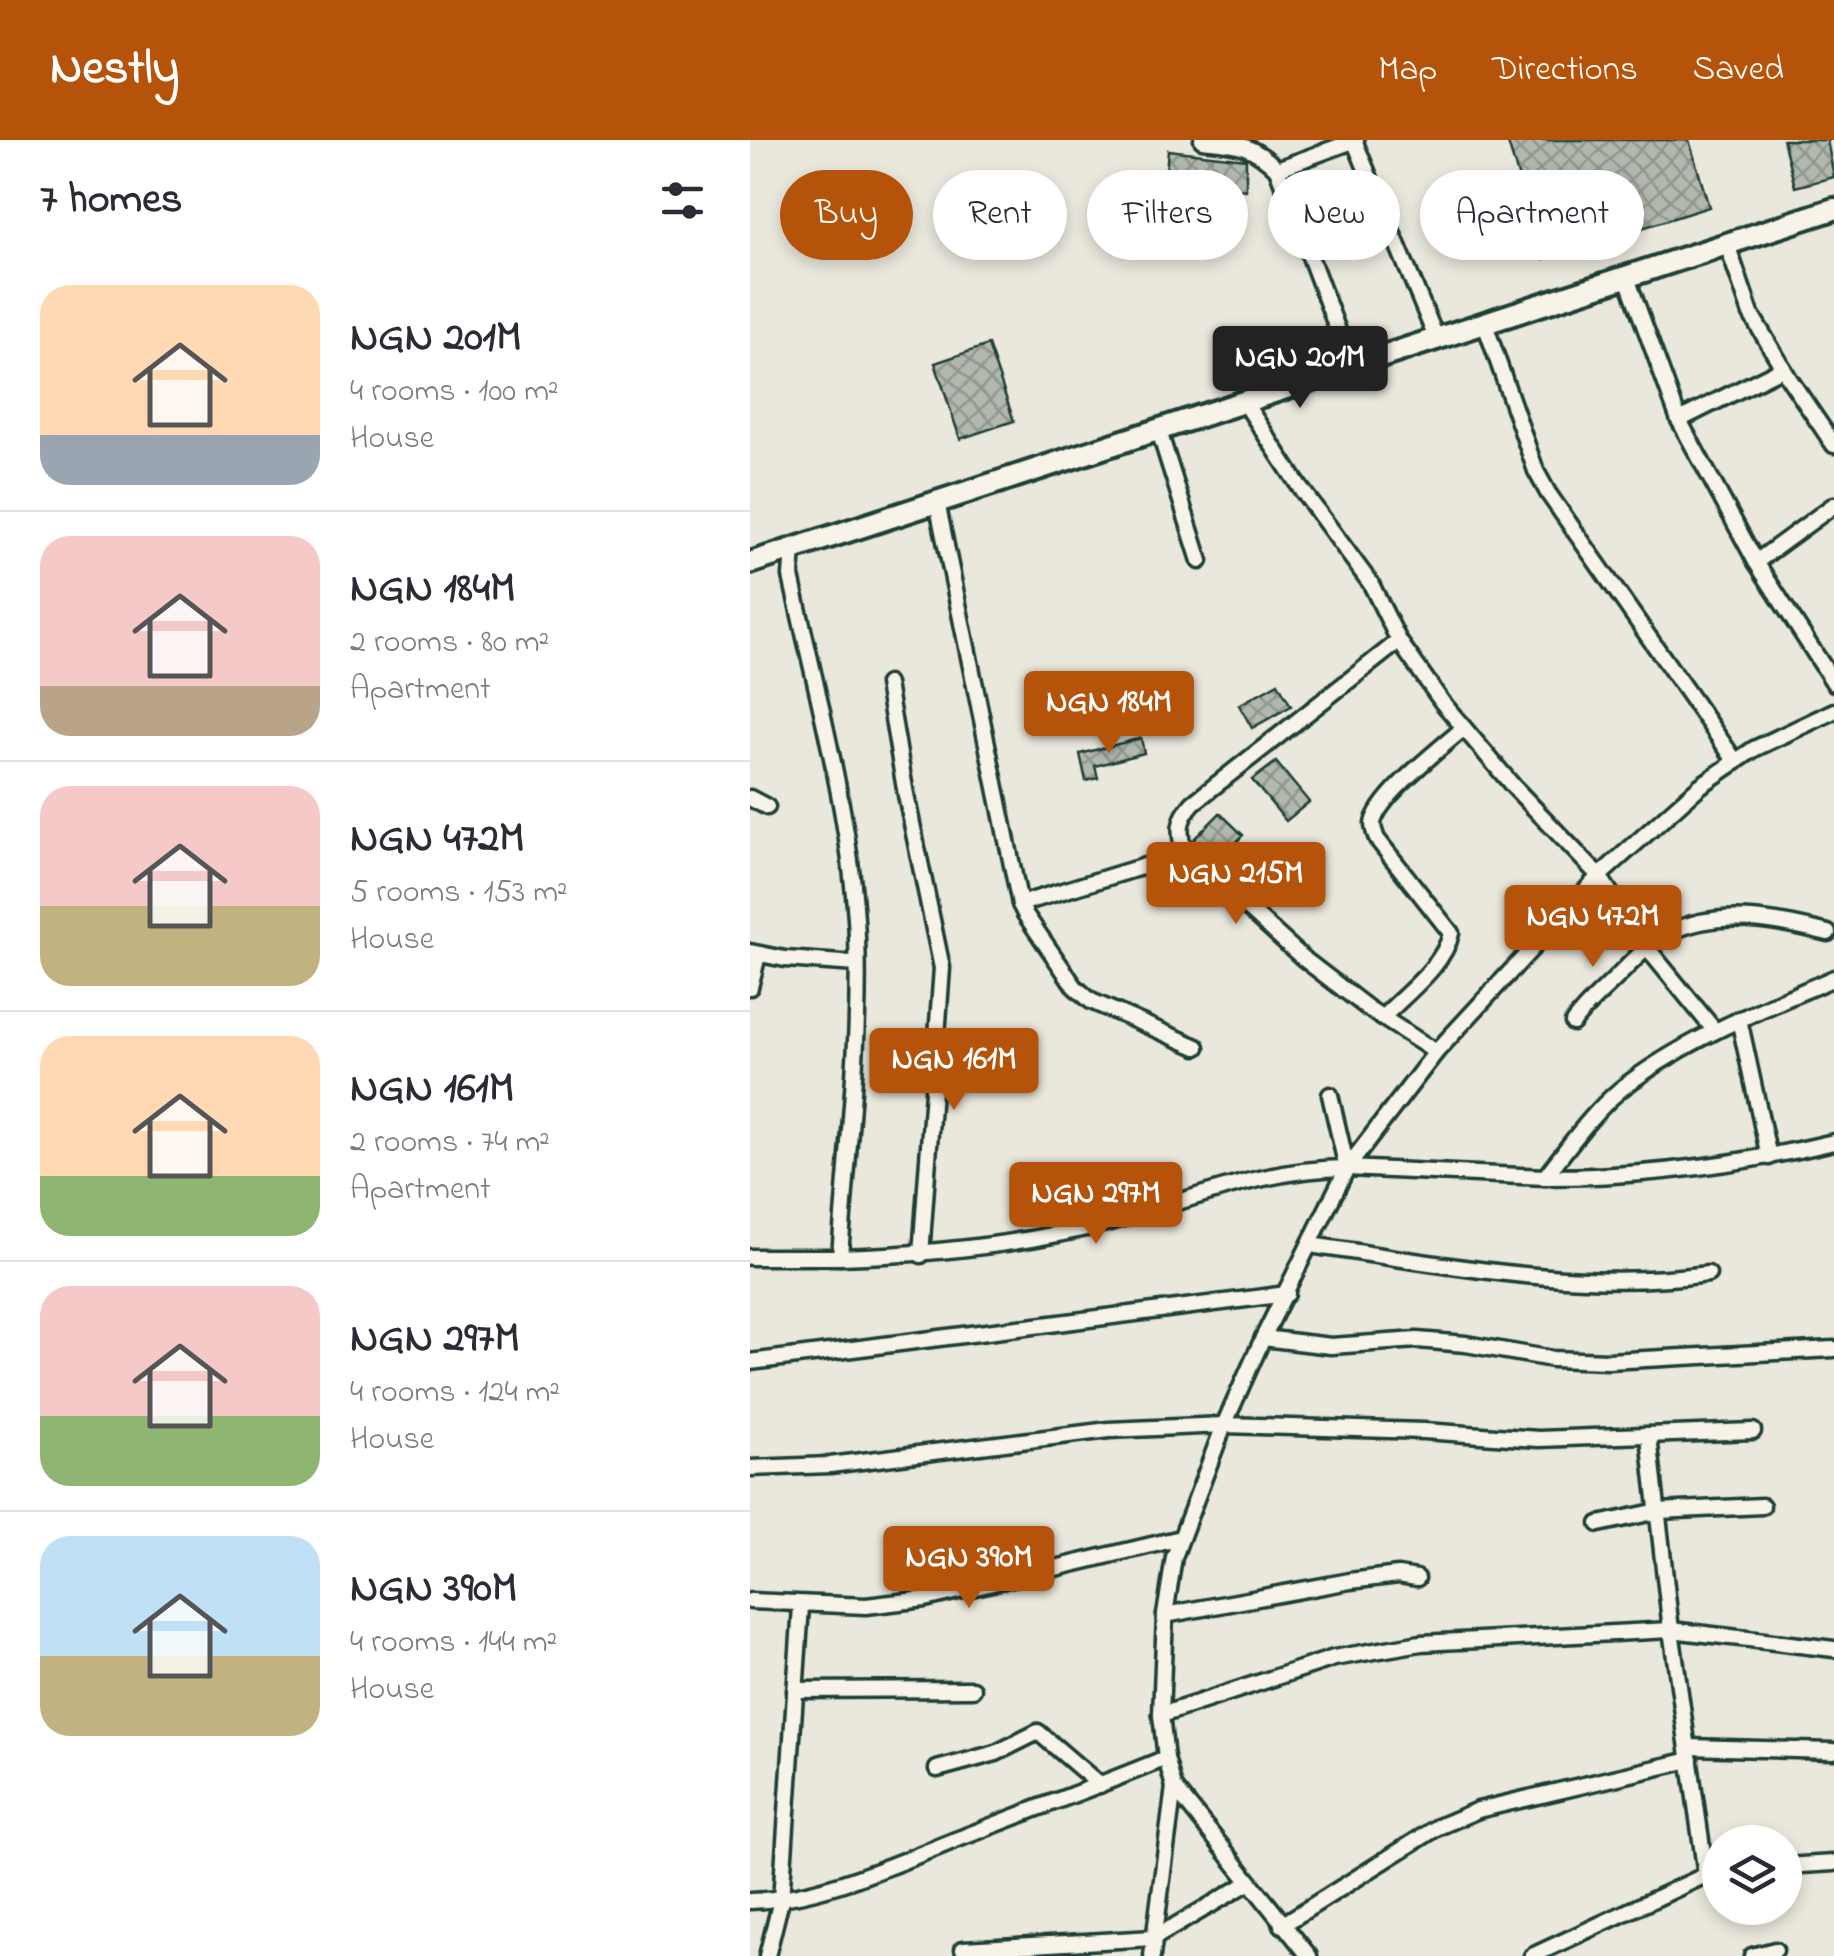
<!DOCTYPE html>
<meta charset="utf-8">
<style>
:root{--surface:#fff;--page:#f7f7f7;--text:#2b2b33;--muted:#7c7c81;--line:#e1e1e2;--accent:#b45309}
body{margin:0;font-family:"Indie Flower",sans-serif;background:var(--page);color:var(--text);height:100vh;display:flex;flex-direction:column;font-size:38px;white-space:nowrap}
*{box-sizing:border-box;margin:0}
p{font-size:32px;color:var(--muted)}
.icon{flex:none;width:55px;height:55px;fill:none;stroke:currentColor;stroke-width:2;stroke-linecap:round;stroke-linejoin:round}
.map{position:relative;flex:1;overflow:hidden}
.side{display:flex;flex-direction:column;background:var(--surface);width:750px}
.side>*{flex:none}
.guide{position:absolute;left:30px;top:30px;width:902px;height:90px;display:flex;gap:20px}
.tools{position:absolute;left:952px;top:1685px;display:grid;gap:20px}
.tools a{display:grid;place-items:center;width:100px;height:100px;border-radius:50%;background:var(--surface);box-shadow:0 5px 15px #0003;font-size:50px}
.price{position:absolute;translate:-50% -85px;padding:0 22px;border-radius:10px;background:var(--accent);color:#fff;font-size:32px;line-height:65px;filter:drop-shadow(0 2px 5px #0008)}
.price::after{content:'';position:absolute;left:50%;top:60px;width:30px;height:22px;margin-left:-15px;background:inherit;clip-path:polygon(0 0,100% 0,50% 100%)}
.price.on{background:#222;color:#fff}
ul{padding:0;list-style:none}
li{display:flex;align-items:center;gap:30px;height:250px;padding:0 40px}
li+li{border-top:2px solid var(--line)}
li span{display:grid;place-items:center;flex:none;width:280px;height:200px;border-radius:30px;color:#555}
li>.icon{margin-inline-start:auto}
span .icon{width:120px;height:120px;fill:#fffc;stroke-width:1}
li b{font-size:42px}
h2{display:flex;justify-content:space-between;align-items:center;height:120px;padding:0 40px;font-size:42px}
.tag{padding:0 35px;border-radius:45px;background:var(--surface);box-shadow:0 5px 15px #0003;font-size:35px;line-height:90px}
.tag.on{background:var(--accent);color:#fff}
header{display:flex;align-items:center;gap:60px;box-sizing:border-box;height:140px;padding:0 50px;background:var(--accent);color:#fff}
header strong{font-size:48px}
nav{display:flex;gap:55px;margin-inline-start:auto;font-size:35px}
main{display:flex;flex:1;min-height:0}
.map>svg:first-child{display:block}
</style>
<header>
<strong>Nestly</strong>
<nav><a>Map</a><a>Directions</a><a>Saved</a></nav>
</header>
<main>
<section class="side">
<h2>7 homes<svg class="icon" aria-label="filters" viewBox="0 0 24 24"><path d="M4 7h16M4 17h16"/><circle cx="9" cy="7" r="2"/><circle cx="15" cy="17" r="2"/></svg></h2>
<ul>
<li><span style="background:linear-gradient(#ffd9b3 75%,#9aa5b1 0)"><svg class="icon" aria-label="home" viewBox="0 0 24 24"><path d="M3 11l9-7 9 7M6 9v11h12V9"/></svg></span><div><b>NGN 201M</b><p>4 rooms · 100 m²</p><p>House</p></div></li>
<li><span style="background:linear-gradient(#f6c9c9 75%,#b9a48a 0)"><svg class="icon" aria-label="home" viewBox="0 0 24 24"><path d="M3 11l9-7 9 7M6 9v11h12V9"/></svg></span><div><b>NGN 184M</b><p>2 rooms · 80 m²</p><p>Apartment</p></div></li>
<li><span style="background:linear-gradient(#f6c9c9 60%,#c2b280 0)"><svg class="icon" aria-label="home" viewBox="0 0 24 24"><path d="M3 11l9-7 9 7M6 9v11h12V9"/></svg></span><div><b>NGN 472M</b><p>5 rooms · 153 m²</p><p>House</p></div></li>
<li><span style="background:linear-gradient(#ffd9b3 70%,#8fb573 0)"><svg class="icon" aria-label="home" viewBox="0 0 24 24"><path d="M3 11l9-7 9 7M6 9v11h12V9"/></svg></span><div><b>NGN 161M</b><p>2 rooms · 74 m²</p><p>Apartment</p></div></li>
<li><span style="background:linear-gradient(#f6c9c9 65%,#8fb573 0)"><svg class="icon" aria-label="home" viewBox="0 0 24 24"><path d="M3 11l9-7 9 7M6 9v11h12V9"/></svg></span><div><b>NGN 297M</b><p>4 rooms · 124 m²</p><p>House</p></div></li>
<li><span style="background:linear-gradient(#bfe0f5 60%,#c2b280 0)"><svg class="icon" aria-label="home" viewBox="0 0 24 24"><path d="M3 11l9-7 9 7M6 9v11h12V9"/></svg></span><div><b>NGN 390M</b><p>4 rooms · 144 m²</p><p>House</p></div></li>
</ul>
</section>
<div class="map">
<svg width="1084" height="1816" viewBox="0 0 1084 1816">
<defs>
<pattern id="building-cross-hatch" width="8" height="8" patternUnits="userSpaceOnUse" patternTransform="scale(2.5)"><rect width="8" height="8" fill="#b2b8ae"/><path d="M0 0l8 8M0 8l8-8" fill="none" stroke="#90978e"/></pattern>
</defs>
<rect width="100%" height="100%" fill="#eae8dd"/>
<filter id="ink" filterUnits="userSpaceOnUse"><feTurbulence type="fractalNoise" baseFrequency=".01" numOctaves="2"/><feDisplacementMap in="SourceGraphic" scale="20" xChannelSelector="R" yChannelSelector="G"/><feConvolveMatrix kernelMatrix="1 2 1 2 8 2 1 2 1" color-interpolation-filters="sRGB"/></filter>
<g filter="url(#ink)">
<g fill="url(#building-cross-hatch)" stroke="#1f3d34" stroke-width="2.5">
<polygon points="757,0 939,0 959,67 794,119"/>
<polygon points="1033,0 1077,0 1084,37 1045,47"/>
<polygon points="418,10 496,19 496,50 415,43"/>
<polygon points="238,205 264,281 210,299 185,223"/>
<polygon points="528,543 541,566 502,588 489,565"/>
<polygon points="391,598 394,613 345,626 348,638 336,641 330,614"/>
<polygon points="526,622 559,662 536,681 502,640"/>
<polygon points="470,673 493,695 466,724 443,707 442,701"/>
</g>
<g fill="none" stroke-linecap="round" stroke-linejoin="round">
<g stroke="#1f3d34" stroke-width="21">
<g id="street">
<path d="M452 0C487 4 501 3 527 29L602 228"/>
<polyline points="604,0 687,200"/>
<polyline points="527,29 606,0"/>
<polyline points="977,104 1001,174 1040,240 1084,305"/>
<polyline points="877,138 929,280 1006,422 1084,543"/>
<polyline points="735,184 786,331 798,353 986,622"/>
<path d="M495 263 549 346 621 444 649 501 692 562 763 646 849 736 686 912 597 1028 795 1037C818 1007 842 973 871 949 935 899 1011 870 1084 838"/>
<polyline points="929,280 1033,228"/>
<polyline points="409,291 450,421"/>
<polyline points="187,362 270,764 275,774 325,847 341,861 447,907"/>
<polyline points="1006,422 1084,365"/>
<polyline points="137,544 156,655 192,828 171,1115"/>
<polyline points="0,658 17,667"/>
<path d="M434 714C429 691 427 681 443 663L649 501"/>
<polyline points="270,764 434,714 444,719 554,819 619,869 686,912"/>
<polyline points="0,812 35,819 107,824"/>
<polyline points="0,847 8,815"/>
<path d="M632 878C655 854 695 825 701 793L627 699C625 694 623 689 623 684 626 658 693 606 714 588"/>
<polyline points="989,879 1019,1017"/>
<path d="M823 883C835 866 851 853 866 838 881 823 899 803 919 793 967 768 1028 780 1078 793"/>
<polyline points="965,891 898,809 849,736 950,646 1004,609 1084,571"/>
<path d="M795 1037C894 1037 988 1025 1084 1002"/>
<path d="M560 1105C691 1124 826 1152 958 1134"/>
<path d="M0 1117H90C97 1011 111 903 107 797 102 679 66 551 41 436L43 409"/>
<path d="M90 1117C183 1114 275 1105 364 1081 441 1060 517 1028 597 1028"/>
<polyline points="513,1198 581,1206 667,1200 716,1204 802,1219 858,1221 1084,1209"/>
<polyline points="0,1222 537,1154"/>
<polyline points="899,1297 921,1490 956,1735"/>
<polyline points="0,1328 80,1325 359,1290 474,1285 674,1291 789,1299 1003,1291"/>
<polyline points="849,1384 908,1371 1012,1366"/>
<polyline points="0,1461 116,1466 175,1459 431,1398"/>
<polyline points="415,1475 600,1441 648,1435 667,1438"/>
<polyline points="45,1550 223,1549"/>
<polyline points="411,1575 584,1518 671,1503 921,1490 1084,1509"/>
<polyline points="938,1607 1084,1611"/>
<polyline points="187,1629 246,1613 288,1592 350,1645"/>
<polyline points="1035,1726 1084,1723"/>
<path d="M0 1761C73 1759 153 1720 221 1694 286 1668 351 1645 416 1618"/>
<polyline points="532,1785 688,1687 728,1670 940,1620"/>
<polyline points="213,1809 404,1798 498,1743"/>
<polyline points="17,1816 31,1760 51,1466"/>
<polyline points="402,1816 424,1647"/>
<polyline points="559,1816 424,1647 416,1618 411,1575 415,1475 424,1417 474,1285 513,1198 597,1028 580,955"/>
<polyline points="782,1816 956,1735 970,1731"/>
<polyline points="1002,1816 1025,1810"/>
</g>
</g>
<g stroke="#1f3d34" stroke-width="28">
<polyline id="secondary" points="0,423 1084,69"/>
</g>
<use href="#street" stroke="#f7f3e8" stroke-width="14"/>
<use href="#secondary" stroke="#f7f3e8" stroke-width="20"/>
</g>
</g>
</svg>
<div class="tools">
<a><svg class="icon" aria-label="layers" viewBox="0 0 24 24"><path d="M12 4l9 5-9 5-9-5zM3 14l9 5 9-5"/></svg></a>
</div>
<b class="price on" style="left:550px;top:271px">NGN 201M</b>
<b class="price" style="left:359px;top:616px">NGN 184M</b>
<b class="price" style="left:486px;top:787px">NGN 215M</b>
<b class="price" style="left:843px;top:830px">NGN 472M</b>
<b class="price" style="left:204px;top:973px">NGN 161M</b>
<b class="price" style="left:346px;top:1107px">NGN 297M</b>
<b class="price" style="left:219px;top:1471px">NGN 390M</b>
<div class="guide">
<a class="tag on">Buy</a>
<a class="tag">Rent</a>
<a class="tag">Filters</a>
<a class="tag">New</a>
<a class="tag">Apartment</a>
</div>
</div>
</main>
